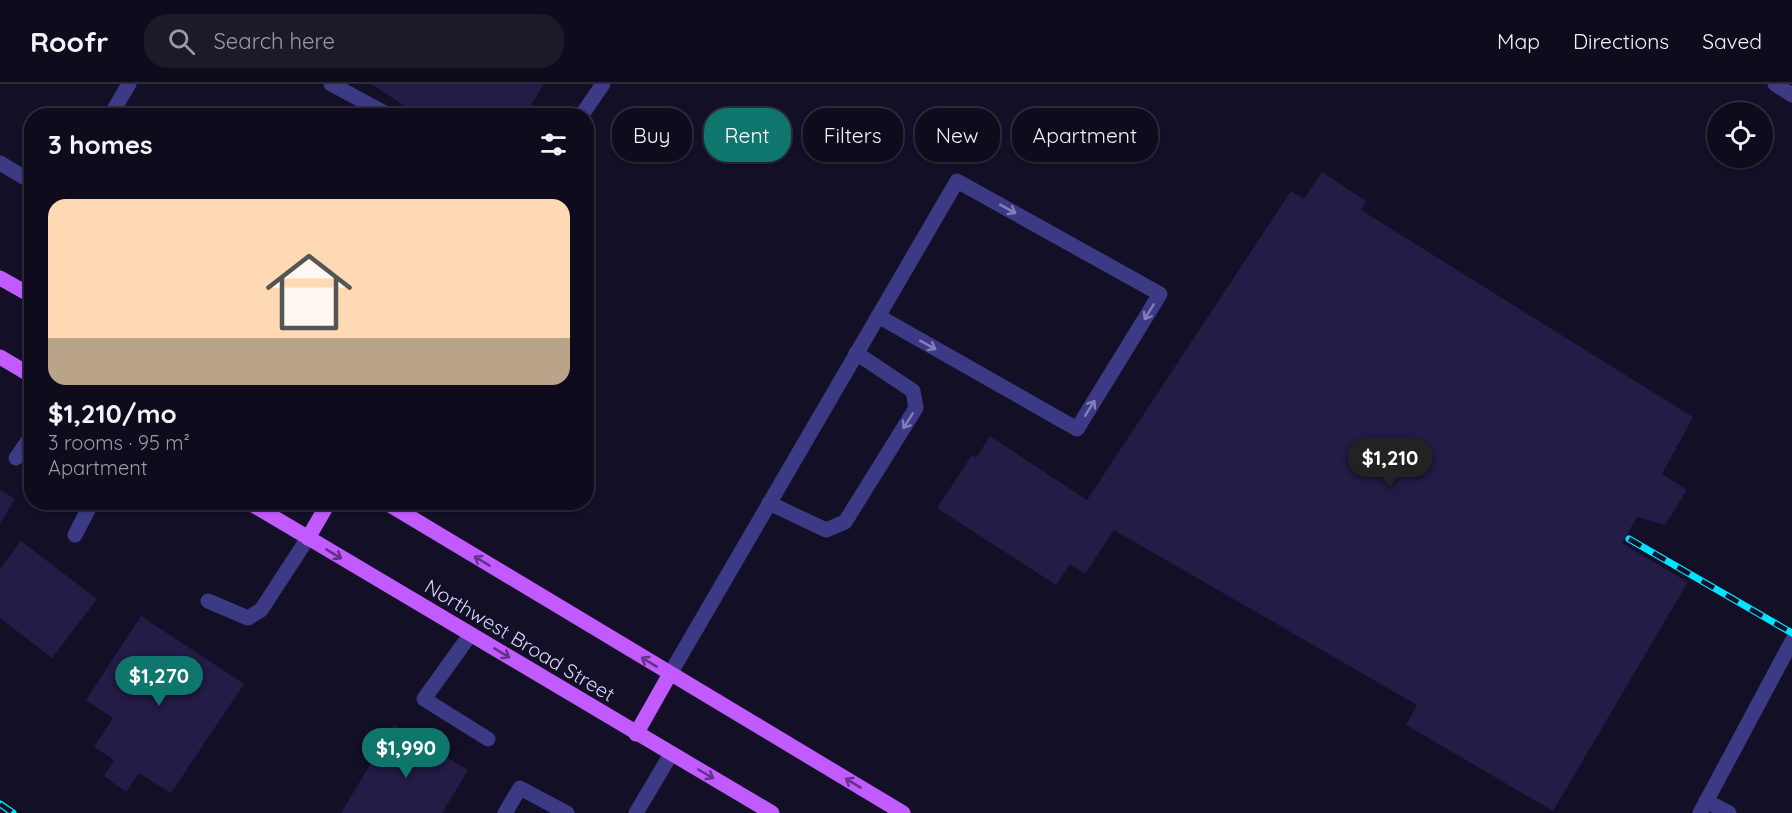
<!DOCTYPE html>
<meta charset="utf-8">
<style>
:root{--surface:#0e0b1c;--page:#1c1929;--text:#f1f3f6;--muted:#9b9ba3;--line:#2e2b3b;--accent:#0f766e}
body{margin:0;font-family:Quicksand,sans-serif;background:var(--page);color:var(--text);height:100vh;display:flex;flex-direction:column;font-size:22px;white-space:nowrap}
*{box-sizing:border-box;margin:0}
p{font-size:20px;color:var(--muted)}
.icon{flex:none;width:33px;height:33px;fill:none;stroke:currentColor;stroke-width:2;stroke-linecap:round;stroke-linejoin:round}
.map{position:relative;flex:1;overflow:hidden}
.sheet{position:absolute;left:24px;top:24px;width:570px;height:402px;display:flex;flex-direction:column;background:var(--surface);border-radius:24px;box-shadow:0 2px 4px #0004,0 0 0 2px var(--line)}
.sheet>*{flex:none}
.hud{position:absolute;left:612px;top:24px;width:570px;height:54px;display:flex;gap:12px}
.buttons{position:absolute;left:1707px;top:18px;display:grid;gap:12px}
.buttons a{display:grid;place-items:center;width:66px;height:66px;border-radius:50%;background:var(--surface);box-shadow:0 2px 4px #0004,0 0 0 2px var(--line);font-size:30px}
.price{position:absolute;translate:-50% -51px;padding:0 14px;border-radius:21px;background:var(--accent);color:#fff;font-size:20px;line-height:39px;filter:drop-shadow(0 2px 3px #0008)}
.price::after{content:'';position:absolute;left:50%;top:36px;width:18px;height:14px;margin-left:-9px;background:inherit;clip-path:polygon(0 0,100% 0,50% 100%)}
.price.on{background:#222;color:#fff}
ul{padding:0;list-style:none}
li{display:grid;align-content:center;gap:12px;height:318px;padding:0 24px}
li span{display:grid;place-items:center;height:186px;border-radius:18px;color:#555}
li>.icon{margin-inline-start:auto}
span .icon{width:108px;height:108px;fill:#fffc;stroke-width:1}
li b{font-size:26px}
h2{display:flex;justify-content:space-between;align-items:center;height:72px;padding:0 24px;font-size:26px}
.chip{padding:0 21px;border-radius:24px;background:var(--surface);box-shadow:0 2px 4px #0004,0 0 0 2px var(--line);font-size:21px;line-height:54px}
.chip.on{background:var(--accent);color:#fff}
header{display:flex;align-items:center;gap:36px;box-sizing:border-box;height:84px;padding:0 30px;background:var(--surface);border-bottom:2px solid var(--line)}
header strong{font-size:28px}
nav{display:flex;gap:33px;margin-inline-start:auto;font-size:21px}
.search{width:420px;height:54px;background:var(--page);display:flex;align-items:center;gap:15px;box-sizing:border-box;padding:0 21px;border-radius:24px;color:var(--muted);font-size:22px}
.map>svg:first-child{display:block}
</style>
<header>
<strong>Roofr</strong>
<div class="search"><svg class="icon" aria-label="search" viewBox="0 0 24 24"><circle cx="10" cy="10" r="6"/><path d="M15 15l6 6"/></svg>Search here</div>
<nav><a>Map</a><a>Directions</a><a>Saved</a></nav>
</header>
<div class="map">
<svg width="1792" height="729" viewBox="0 0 1792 729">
<rect width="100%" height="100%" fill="#130f26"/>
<g fill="#241b47">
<polygon points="371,0 544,0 524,32 420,32"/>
<polygon points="1322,88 1366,117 1361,126 1693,333 1662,390 1687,406 1665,441 1637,433 1622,459 1688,498 1553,727 1406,641 1417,621 1114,446 1085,490 1070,480 1056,501 937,424 972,371 976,374 990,352 1087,416 1291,107 1304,115"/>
<polygon points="0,406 15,415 0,440"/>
<polygon points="21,457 97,515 52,574 0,534 0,485"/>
<polygon points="141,532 244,600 171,709 139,689 126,708 104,692 114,676 94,663 113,634 86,616"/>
<polygon points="394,641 468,686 442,729 341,729"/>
</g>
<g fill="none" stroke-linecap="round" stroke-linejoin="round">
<g stroke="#3d3a85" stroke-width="15">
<polyline points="331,0 383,28"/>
<polyline points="1775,0 1792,11"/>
<polyline points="581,32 603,0"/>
<polyline points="16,374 32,351"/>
<polyline points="769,419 826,446 845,438 916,324 913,307 856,269"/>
<polyline points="75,451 92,418"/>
<polyline points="208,517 248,534 261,526 308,454"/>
<polyline points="470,551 424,615 488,655"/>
<polyline points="670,590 957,97 1160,210 1077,345 878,232"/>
<polyline points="1706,717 1729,729"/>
<polyline points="505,729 520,704 567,729"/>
<polyline points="636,729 671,670"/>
<polyline points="1700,729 1792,557"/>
</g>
<g stroke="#3d3a85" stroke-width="15">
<polyline points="110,32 129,0"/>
<polyline points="0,79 32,98"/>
</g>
<g stroke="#c25bff" stroke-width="15">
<polyline points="0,194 32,212"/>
<polyline points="0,273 32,292"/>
<polyline points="248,418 772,729"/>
<polyline points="385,418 903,729"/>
<polyline points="308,454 329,418"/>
<polyline points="636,650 670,590"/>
</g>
<g stroke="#00e5ff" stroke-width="7">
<g id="rail">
<polyline points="1629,455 1792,549"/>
<polyline points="0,720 13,729"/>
</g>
</g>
<use href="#rail" stroke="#130f26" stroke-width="4.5" stroke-dasharray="14" stroke-linecap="butt"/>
</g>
<defs><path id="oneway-shaft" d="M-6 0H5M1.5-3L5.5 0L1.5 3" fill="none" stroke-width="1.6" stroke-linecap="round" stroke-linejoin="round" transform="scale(1.5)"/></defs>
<g stroke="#837fbc">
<use href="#oneway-shaft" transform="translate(1008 125) rotate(29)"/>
<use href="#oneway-shaft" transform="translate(1149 228) rotate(121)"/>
<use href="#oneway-shaft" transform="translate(928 261) rotate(29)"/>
<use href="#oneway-shaft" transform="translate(1090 324) rotate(-58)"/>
<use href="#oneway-shaft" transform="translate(908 337) rotate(122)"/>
</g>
<g stroke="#623188">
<use href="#oneway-shaft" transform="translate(334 470) rotate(31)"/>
<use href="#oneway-shaft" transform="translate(482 477) rotate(-149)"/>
<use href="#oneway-shaft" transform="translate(502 569) rotate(31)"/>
<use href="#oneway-shaft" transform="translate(649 578) rotate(-149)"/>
<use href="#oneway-shaft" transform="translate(706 690) rotate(30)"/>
<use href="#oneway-shaft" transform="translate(853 699) rotate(-149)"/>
</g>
<g text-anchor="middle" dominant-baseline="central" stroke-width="4.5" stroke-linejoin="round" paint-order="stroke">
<g font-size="20" fill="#d9d4ff" stroke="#130f26">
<text transform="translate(520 556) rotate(31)">Northwest Broad Street</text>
</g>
</g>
</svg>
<div class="buttons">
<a><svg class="icon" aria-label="locate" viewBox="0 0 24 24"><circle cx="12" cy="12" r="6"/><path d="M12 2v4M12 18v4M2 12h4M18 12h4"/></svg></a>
</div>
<b class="price on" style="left:1390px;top:405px">$1,210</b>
<b class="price" style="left:159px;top:623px">$1,270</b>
<b class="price" style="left:406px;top:695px">$1,990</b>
<div class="hud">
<a class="chip">Buy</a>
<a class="chip on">Rent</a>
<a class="chip">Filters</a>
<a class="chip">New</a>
<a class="chip">Apartment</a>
</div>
<section class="sheet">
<h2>3 homes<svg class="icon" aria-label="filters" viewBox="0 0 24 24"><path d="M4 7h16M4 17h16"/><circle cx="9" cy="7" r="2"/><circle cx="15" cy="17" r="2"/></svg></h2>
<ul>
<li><span style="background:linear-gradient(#ffd9b3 75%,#b9a48a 0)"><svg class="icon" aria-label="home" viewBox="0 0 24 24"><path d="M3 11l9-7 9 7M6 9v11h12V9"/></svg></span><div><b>$1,210/mo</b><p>3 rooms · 95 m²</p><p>Apartment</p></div></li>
</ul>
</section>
</div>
